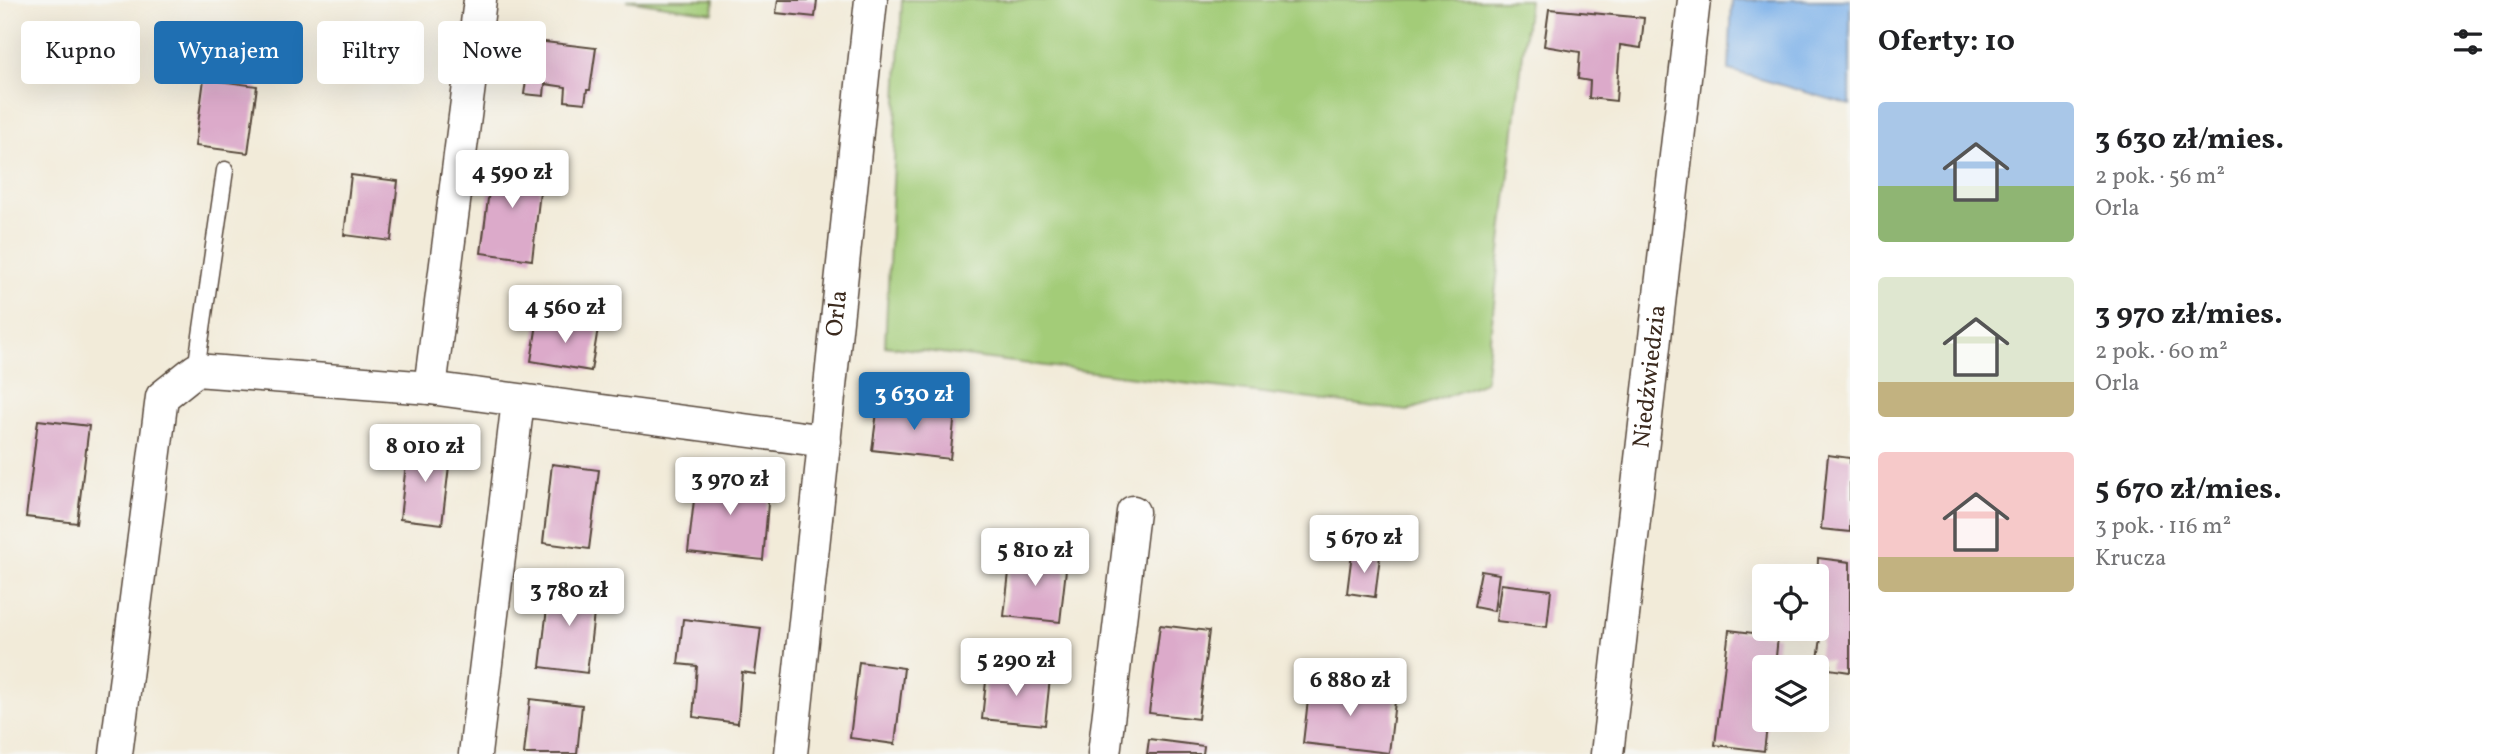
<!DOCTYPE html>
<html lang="pl">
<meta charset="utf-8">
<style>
:root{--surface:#fff;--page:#f6f6f6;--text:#202124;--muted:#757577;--accent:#1f6fb2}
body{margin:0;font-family:Vollkorn,serif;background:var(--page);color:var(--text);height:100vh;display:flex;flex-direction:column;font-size:26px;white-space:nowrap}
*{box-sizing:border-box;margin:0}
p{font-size:23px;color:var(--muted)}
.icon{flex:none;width:38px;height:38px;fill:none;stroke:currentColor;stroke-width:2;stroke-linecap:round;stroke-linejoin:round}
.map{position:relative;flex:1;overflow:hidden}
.details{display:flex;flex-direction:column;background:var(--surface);width:665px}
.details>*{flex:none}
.banner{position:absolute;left:21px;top:21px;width:665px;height:63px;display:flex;gap:14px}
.controls{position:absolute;left:1752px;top:564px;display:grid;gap:14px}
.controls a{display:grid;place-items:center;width:77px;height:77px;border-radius:7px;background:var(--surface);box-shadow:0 7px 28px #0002;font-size:35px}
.price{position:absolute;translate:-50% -60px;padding:0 16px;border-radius:7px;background:#fff;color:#222;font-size:23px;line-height:46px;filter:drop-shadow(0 2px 4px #0008)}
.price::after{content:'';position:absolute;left:50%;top:42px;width:21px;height:16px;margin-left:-10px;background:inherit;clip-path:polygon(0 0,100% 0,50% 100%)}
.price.current{background:var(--accent);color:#fff}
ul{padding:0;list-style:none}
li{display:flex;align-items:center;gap:21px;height:175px;padding:0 28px}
li span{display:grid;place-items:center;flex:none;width:196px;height:140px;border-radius:7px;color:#555}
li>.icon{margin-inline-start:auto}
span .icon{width:84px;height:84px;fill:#fffc;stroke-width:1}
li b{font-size:30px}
h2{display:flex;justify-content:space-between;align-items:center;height:84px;padding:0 28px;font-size:30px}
.tag{padding:0 24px;border-radius:7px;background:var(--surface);box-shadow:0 7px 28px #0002;font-size:24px;line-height:63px}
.tag.current{background:var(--accent);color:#fff}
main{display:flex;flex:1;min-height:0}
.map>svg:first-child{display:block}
</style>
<main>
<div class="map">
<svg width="1850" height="754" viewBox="0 0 1850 754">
<rect width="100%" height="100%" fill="#f6f6f2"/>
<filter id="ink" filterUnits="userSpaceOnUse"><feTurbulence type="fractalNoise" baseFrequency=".0143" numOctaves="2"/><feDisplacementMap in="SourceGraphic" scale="14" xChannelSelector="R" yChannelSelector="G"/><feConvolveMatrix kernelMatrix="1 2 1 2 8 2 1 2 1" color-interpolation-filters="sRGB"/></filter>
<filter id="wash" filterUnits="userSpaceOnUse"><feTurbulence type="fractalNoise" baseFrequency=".00686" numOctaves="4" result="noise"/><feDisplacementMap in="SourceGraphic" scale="28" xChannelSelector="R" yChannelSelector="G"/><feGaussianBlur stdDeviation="1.57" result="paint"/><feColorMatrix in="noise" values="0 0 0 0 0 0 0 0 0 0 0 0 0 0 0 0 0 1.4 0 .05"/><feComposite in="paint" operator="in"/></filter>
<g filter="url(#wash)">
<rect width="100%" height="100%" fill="#f2ebd9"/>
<g fill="#a3cc78" stroke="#6f7b4b" stroke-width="2">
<polygon points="627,0 714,0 713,13"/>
<polygon points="902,0 1529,0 1485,382 1407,411 885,346"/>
</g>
<polygon fill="#7bb0e9" stroke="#5b6d84" stroke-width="2" points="1732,0 1850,0 1850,105 1729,70"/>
<g id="blocks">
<g fill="#dcaaca">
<polygon points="778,0 817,0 815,17 776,13"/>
<polygon points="1549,9 1644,18 1641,48 1620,45 1616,101 1589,98 1590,81 1578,79 1580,52 1544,46"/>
<polygon points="528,40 596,48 590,90 587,90 585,103 565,101 566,87 545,84 544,96 524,94 526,81 523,81"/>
<polygon points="204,79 257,86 248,153 195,146"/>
<polygon points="493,160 543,166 532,260 481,253"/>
<polygon points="351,175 398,181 391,241 344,235"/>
<polygon points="545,319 598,328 591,371 531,361 537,324 544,325"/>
<polygon points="878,404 955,413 950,459 872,450"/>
<polygon points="38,420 89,426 77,523 26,517"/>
<polygon points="408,445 451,450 442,524 400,519"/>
<polygon points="1828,455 1850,458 1850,532 1821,529"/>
<polygon points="552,464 599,470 589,549 543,543"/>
<polygon points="697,474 770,481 763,560 688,552"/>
<polygon points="1352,553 1380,556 1375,597 1347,593"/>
<polygon points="1011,555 1067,561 1060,622 1004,616"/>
<polygon points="1818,558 1850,562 1850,672 1829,669 1830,660 1818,659 1823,624 1816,624"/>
<polygon points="1481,571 1499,574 1494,611 1474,607"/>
<polygon points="550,583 597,588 587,673 540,667"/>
<polygon points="1501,584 1551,590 1547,627 1496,621"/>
<polygon points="683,619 761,628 755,674 742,672 738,723 693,717 697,666 678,664"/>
<polygon points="1160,625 1209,631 1198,719 1149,713"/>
<polygon points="1729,630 1778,636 1775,667 1764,667 1764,719 1768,719 1764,751 1715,745"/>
<polygon points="859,662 904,668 895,744 850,738"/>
<polygon points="987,672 1050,678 1045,725 982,719"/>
<polygon points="1310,683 1396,693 1389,753 1303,743"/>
<polygon points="530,699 582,705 577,754 524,754"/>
<polygon points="1149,739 1204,746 1203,754 1147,754"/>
</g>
</g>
</g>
<g filter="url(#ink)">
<use href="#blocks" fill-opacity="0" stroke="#56473a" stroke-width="2"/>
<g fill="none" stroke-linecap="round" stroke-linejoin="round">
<g stroke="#56473a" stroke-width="19">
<polyline id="lane" points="196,370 225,170"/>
</g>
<g stroke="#56473a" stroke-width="35">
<g id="street">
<polyline points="430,388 480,0"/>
<polyline points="116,754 162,397 196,370 430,388 825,441"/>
<polyline points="475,754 518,401"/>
<path id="s1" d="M791 754 871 0"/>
<polyline points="1104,754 1133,512"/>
<path id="s2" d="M1607 754 1694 0"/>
</g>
</g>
<use href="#lane" stroke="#fff" stroke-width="16"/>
<use href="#street" stroke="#fff" stroke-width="32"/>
</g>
</g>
<g text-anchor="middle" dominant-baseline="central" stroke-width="7" stroke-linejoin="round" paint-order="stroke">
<g font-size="24" fill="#3b2a1e" stroke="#f6f6f2">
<text stroke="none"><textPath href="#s1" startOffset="443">Orla</textPath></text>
<text stroke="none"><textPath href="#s2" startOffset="380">Niedźwiedzia</textPath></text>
</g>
</g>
</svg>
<div class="controls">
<a><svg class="icon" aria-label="locate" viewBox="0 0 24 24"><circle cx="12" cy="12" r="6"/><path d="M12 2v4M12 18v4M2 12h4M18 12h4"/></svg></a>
<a><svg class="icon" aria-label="layers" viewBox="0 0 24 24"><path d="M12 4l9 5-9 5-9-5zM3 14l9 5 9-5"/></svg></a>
</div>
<b class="price" style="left:512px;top:210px">4 590 zł</b>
<b class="price" style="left:565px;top:345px">4 560 zł</b>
<b class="price current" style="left:914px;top:432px">3 630 zł</b>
<b class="price" style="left:425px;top:484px">8 010 zł</b>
<b class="price" style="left:730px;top:517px">3 970 zł</b>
<b class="price" style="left:1364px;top:575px">5 670 zł</b>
<b class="price" style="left:1035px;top:588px">5 810 zł</b>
<b class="price" style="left:569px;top:628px">3 780 zł</b>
<b class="price" style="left:1016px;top:698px">5 290 zł</b>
<b class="price" style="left:1350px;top:718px">6 880 zł</b>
<div class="banner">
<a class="tag">Kupno</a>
<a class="tag current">Wynajem</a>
<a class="tag">Filtry</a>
<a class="tag">Nowe</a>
</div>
</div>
<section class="details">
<h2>Oferty: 10<svg class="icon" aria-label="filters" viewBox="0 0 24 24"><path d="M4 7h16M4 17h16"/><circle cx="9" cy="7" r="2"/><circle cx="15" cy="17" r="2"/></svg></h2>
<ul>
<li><span style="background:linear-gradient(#a9c7e8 60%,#8fb573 0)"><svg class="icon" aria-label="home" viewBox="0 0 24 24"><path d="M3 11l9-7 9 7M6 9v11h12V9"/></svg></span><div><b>3 630 zł/mies.</b><p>2 pok. · 56 m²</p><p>Orla</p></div></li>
<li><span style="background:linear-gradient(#dfe7d0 75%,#c2b280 0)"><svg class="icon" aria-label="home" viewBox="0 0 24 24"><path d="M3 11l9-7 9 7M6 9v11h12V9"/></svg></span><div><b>3 970 zł/mies.</b><p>2 pok. · 60 m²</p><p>Orla</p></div></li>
<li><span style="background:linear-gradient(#f6c9c9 75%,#c2b280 0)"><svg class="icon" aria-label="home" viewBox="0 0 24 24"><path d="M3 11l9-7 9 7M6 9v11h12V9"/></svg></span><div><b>5 670 zł/mies.</b><p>3 pok. · 116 m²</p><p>Krucza</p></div></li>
</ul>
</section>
</main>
